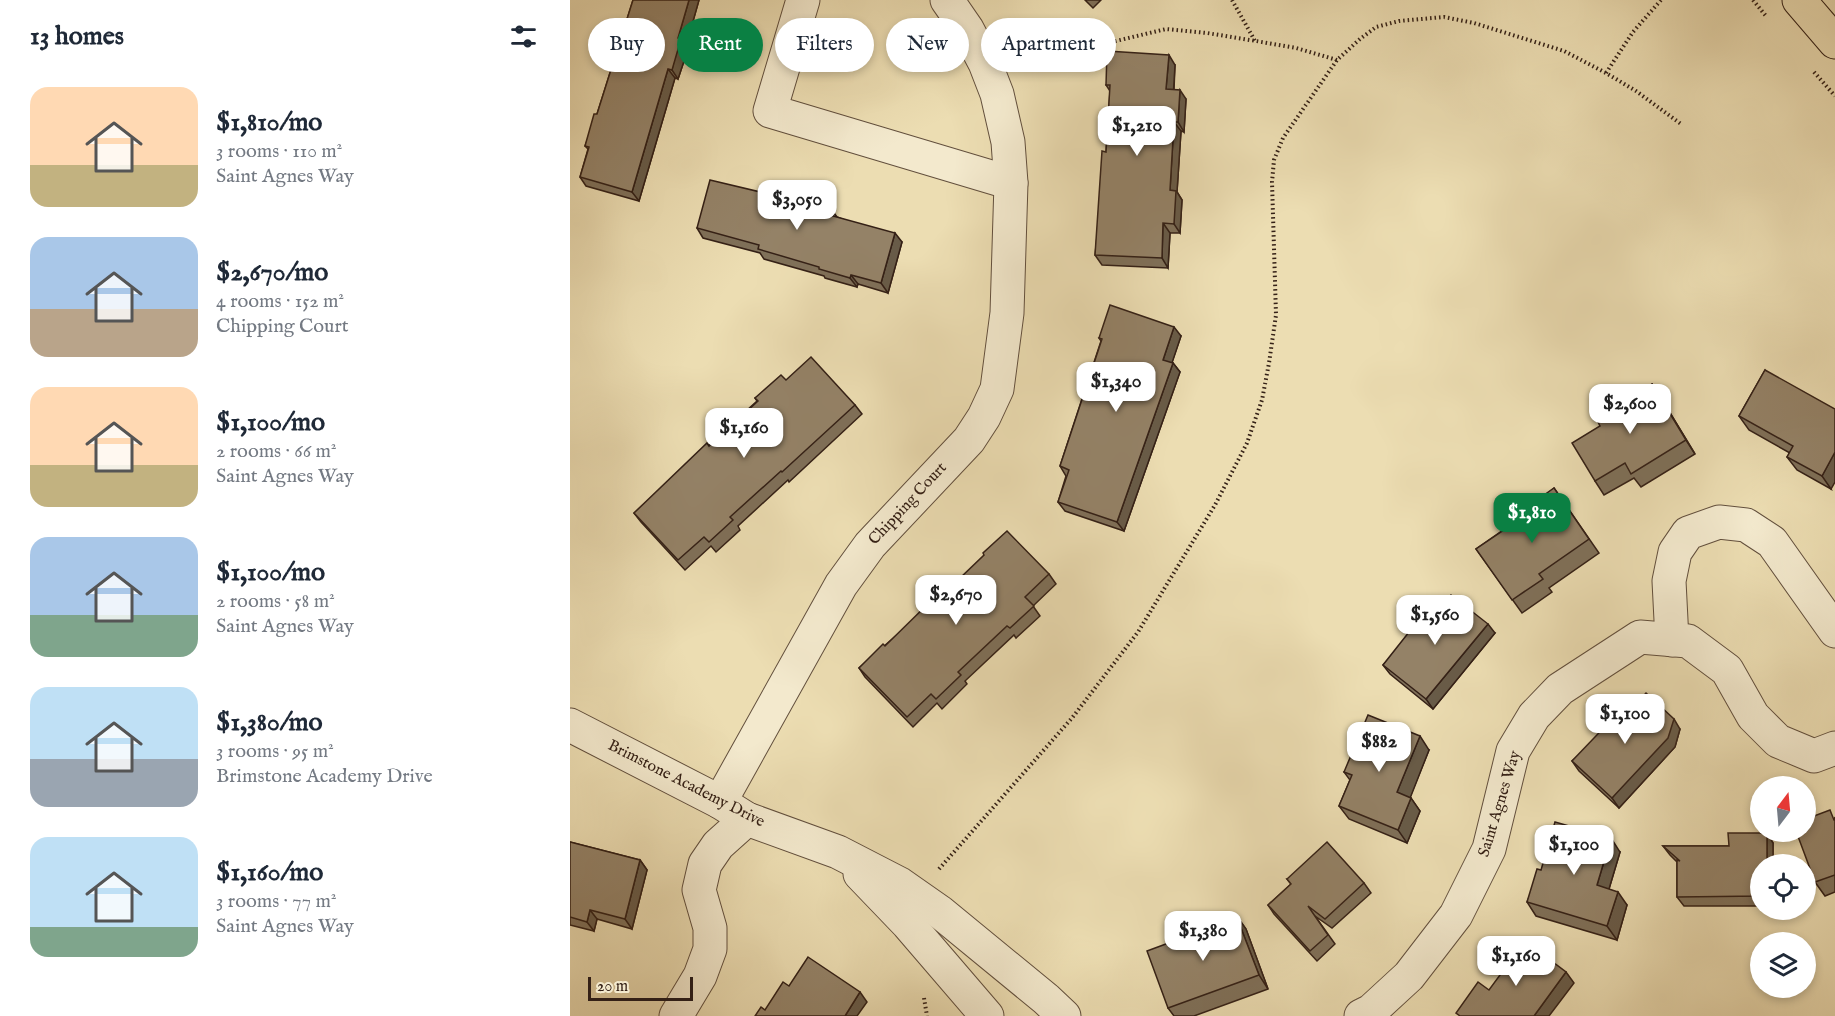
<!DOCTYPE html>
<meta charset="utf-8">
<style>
:root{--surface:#fff;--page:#f2f2f3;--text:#1f2937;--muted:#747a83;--accent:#0b8043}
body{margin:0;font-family:"IM FELL English",serif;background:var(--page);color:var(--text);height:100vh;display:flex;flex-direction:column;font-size:22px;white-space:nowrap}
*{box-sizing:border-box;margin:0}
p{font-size:20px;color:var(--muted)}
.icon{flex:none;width:33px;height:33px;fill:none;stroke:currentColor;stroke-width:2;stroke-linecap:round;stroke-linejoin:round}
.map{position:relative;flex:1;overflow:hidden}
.panel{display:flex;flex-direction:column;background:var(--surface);width:570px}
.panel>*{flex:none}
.guide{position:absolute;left:18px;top:18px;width:570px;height:54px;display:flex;gap:12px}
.needle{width:39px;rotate:16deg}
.controls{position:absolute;left:1180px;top:776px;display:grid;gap:12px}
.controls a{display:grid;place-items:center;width:66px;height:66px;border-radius:50%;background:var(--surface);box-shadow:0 3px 9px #0003;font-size:30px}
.scale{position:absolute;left:18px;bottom:15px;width:105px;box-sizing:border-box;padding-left:6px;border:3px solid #342016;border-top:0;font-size:16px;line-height:21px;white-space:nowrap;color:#342016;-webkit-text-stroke:4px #f3e9cd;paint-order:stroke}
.price{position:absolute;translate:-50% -51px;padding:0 14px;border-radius:12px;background:#fff;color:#222;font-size:20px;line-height:39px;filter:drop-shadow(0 2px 3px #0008)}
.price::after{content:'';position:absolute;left:50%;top:36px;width:18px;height:14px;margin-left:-9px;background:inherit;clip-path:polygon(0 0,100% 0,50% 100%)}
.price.selected{background:var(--accent);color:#fff}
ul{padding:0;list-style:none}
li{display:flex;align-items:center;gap:18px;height:150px;padding:0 30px}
li span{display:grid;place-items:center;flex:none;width:168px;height:120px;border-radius:18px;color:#555}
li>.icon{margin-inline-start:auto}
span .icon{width:72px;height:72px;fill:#fffc;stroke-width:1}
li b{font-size:26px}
h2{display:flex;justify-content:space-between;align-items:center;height:72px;padding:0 30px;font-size:26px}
.tag{padding:0 21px;border-radius:27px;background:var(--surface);box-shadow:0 3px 9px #0003;font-size:21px;line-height:54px}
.tag.selected{background:var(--accent);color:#fff}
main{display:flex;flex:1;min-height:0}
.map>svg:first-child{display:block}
</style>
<main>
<section class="panel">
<h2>13 homes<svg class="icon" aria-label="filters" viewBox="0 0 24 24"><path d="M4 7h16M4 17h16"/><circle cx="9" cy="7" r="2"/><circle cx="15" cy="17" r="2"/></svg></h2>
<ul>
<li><span style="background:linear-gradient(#ffd9b3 65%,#c2b280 0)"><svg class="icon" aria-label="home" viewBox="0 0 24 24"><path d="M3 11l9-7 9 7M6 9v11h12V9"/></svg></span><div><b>$1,810/mo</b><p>3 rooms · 110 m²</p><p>Saint Agnes Way</p></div></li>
<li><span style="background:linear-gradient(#a9c7e8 60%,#b9a48a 0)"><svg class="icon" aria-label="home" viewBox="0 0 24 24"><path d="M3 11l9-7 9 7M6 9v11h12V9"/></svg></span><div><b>$2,670/mo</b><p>4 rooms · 152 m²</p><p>Chipping Court</p></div></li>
<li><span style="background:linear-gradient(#ffd9b3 65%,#c2b280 0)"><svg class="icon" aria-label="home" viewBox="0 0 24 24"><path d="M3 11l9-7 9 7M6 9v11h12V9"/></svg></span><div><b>$1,100/mo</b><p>2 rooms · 66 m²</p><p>Saint Agnes Way</p></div></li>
<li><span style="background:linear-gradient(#a9c7e8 65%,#7fa58c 0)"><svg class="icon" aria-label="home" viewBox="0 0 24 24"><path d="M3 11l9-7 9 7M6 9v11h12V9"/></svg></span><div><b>$1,100/mo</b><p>2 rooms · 58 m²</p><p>Saint Agnes Way</p></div></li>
<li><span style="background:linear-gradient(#bfe0f5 60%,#9aa5b1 0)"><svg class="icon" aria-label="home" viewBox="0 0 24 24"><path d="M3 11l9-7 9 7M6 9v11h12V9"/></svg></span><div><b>$1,380/mo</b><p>3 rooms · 95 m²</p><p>Brimstone Academy Drive</p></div></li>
<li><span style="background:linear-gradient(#bfe0f5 75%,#7fa58c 0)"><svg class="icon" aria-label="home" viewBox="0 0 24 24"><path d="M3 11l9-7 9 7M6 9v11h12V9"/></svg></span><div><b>$1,160/mo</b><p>3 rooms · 77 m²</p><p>Saint Agnes Way</p></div></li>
</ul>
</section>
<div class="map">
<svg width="1265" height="1016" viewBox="0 0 1265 1016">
<rect width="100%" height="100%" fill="#ecddb2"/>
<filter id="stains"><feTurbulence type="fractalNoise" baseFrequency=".00333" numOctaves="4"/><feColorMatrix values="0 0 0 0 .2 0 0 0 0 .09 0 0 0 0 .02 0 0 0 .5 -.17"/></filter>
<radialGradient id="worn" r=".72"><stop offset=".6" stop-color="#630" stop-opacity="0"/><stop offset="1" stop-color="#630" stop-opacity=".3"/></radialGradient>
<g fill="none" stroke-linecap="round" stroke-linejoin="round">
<g stroke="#624f3d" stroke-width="35">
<g id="minor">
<polyline points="233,0 200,111 441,183"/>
<polyline points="1102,640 1099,581 1105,552 1118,533 1149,522 1176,525 1202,542 1265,631"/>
<polyline points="0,725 150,802 177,819 268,852 330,884 370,912 476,999 494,1016"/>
<polyline points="150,802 271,585 300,545 399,440 414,417 427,389 437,313 441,183 438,142 427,94 415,63 397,29 377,0"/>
<polyline points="290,874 338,924 417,1016"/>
<polyline points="106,1016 130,976 140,949 140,928 129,890 135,864 148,845 177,819"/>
<polyline points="791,1016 801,1011 839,976 886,915 919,849 943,751 964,716 990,689 1070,637 1118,641 1157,670 1183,716 1208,741 1244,756 1265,748"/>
</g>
</g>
<g stroke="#342016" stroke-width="35">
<polyline id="major" points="1229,0 1265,42"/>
</g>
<g stroke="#342016" stroke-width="4" stroke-dasharray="1.5 3" stroke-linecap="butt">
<polyline points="662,0 685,41"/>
<polyline points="1183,0 1196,16"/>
<polyline points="475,58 596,29 637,33 686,41 726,48 767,60"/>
<polyline points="1244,72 1265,96"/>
<polyline points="1036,73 1063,32 1091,0"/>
<polyline points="369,869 502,718 568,632 645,505 677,443 692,400 699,363 706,315 702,182 704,160 713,138 767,60 790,39 806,27 829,21 874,17 904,23 994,51 1036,73 1066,91 1111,124"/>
<polyline points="354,998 357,1016"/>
</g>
<use href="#minor" stroke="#f3e9cd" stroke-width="33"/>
<use href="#major" stroke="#ecddb2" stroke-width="33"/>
</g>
<g fill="#7f7059" stroke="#342016" stroke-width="1.5">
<polygon points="63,0 129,0 116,46 118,49 108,79 105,78 69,201 16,186 10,177 18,149 15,146 27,114"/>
<polygon points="515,0 531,0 523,8"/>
<polygon points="605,65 604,90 616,99 614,132 611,131 607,192 612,200 610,233 600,233 598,268 532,265 525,255 536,152 540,91 536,85"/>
<polygon points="264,213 267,217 332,242 318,293 288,284 287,287 255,278 254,276 194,259 190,253 133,238 127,228"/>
<polygon points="611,336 602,362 603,363 610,372 554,531 495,511 488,502 496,476 490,466 531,341 529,338"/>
<polygon points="1195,370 1261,489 1227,470 1217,457 1220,453 1179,430 1169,416"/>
<polygon points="216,380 285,405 292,414 219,482 218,480 168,526 170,530 146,552 141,546 115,570 71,522 64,513 187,401 185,398"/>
<polygon points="1082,384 1091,398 1125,454 1071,487 1064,478 1034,495 1025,481 1030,426"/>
<polygon points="984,488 1029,553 979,588 982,592 952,613 906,549 933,530"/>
<polygon points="479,574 486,584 463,606 470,616 446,638 444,635 395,681 397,684 372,709 367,703 343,727 295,677 289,668 366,601"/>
<polygon points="861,619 925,633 863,709 820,674 813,665"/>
<polygon points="1051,720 1110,729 1105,747 1049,808 1009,771 1002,761"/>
<polygon points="859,750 840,797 850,811 837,843 779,819 769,806 780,780 774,772"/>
<polygon points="1265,817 1265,892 1255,896 1245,882"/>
<polygon points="1197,833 1203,843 1203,864 1191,864 1191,906 1114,906 1107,897 1107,862 1100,855 1093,846 1159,846"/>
<polygon points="0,842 70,860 77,870 62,929 27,919 24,931 0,925"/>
<polygon points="1050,852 1039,889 1057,905 1047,940 966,916 957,902 971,870"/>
<polygon points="717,879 794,883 801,893 762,928 745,916 765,944 747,961 704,914 698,905 721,884"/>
<polygon points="666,915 676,929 698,989 624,1016 604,1016 598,1008 604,941"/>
</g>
<g fill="#685b48" stroke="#342016" stroke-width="1.5">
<polygon points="119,0 129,0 116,46 118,49 108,79 102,70 108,38"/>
<polygon points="599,55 605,65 603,99 596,89"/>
<polygon points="98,69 105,78 69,201 62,192"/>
<polygon points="610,90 616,99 614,132 608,122"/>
<polygon points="604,122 611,131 607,192 612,200 610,233 604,224 600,190"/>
<polygon points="593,223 600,233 598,268 592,258"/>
<polygon points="325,233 332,242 318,293 311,283"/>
<polygon points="281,275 288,284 287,287 280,278"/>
<polygon points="604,327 611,336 600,369 593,360"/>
<polygon points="603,363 610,372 554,531 547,522"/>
<polygon points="1082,384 1091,398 1125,454 1116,440"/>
<polygon points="1265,452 1265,482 1261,489 1252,476"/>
<polygon points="918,624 925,633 863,709 856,699"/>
<polygon points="1104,719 1110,729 1105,747 1049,808 1042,798"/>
<polygon points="850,736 859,750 837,806 827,792"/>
<polygon points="841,798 850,811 837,843 828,830"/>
<polygon points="1197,833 1203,843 1203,864 1197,864"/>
<polygon points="1041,838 1050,852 1036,899 1027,885"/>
<polygon points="70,860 77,870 62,929 55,919"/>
<polygon points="1048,892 1057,905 1047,940 1037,926"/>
<polygon points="20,910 27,919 24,931 17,922"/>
<polygon points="666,915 676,929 698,989 689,975"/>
<polygon points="996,972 1004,983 979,1016 964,1016"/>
<polygon points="290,992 297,1002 287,1016 275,1016"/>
</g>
<g fill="#948267" stroke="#342016" stroke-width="1.5">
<polygon points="63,0 119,0 108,38 111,39 102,70 98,69 62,192 10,177 19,147 15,146 24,114 27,114"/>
<polygon points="537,51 599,55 596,89 610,90 608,122 604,122 600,190 606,191 604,224 593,223 592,258 525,255 532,151 536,152 540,85 536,85"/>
<polygon points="140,180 203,195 264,213 263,216 325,233 311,283 281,275 280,278 249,269 249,267 188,249 189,245 127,228"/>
<polygon points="540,305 604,327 593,360 603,363 547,522 488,502 499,470 490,466 532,339 529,338"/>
<polygon points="241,357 285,405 212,472 211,471 160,517 163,520 139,542 134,537 108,560 64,513 137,443 139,446 188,401 185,398 211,375 216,380"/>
<polygon points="1195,370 1265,409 1265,452 1252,476 1217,457 1223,446 1169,416"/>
<polygon points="1082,384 1116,440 1061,474 1055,463 1025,481 1002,443 1030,426 1026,418"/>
<polygon points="984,488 1019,539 969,574 973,579 942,600 906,549 934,530 930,526"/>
<polygon points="437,531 479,574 455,597 464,606 440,628 437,626 388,672 391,675 366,699 361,694 337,717 289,668 313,644 315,646 364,598 366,601 414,555 413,553"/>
<polygon points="881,595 918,624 856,699 813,665 854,613 861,619"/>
<polygon points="1076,693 1104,719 1098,738 1042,798 1002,761 1046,715 1051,720"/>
<polygon points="798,715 850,736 827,792 841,798 828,830 769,806 782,775 774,772"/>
<polygon points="1260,810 1264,820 1265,820 1265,875 1245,882 1226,831 1236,831 1236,819"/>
<polygon points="985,822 1041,838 1027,885 1048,892 1037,926 957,902 967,869 971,870"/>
<polygon points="1158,833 1197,833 1197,864 1191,864 1191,896 1107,897 1107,860 1110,861 1093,846 1159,846"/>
<polygon points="0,842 70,860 55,919 20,910 17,922 0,917"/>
<polygon points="757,842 794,883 755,919 738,906 758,935 740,951 698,905 721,884 717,879"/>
<polygon points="666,915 689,975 598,1008 577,951 604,941 603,938"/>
<polygon points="955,941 996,972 964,1016 890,1016 886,1013 908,982 919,990"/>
<polygon points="238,957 290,992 275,1016 185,1016 191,1007 195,1010 213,982 219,986"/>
</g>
<g text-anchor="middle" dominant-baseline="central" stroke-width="5" stroke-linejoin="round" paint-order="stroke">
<g font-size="16" fill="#342016" stroke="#f3e9cd">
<text transform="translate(338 504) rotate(-47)">Chipping Court</text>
<text transform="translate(116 784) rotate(27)">Brimstone Academy Drive</text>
<text transform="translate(930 804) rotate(-73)">Saint Agnes Way</text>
</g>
</g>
<rect width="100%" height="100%" filter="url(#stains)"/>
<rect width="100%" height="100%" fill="url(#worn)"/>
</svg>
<div class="controls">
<a><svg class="needle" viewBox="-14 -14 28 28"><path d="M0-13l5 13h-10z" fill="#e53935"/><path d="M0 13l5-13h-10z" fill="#747a83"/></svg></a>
<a><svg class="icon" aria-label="locate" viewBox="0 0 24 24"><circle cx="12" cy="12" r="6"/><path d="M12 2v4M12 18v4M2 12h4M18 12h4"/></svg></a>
<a><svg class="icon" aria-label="layers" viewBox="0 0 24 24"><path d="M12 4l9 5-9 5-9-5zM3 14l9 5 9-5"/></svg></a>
</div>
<div class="scale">20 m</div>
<b class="price" style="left:567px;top:157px">$1,210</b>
<b class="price" style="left:227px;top:231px">$3,050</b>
<b class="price" style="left:546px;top:413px">$1,340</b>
<b class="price" style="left:1060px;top:435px">$2,600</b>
<b class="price" style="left:174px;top:459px">$1,160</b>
<b class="price selected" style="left:962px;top:544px">$1,810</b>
<b class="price" style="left:386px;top:626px">$2,670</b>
<b class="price" style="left:865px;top:646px">$1,560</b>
<b class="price" style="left:1055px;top:745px">$1,100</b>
<b class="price" style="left:809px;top:773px">$882</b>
<b class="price" style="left:1004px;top:876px">$1,100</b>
<b class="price" style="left:633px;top:962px">$1,380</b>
<b class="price" style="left:946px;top:987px">$1,160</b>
<div class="guide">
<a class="tag">Buy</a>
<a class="tag selected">Rent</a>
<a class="tag">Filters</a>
<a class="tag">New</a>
<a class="tag">Apartment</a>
</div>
</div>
</main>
